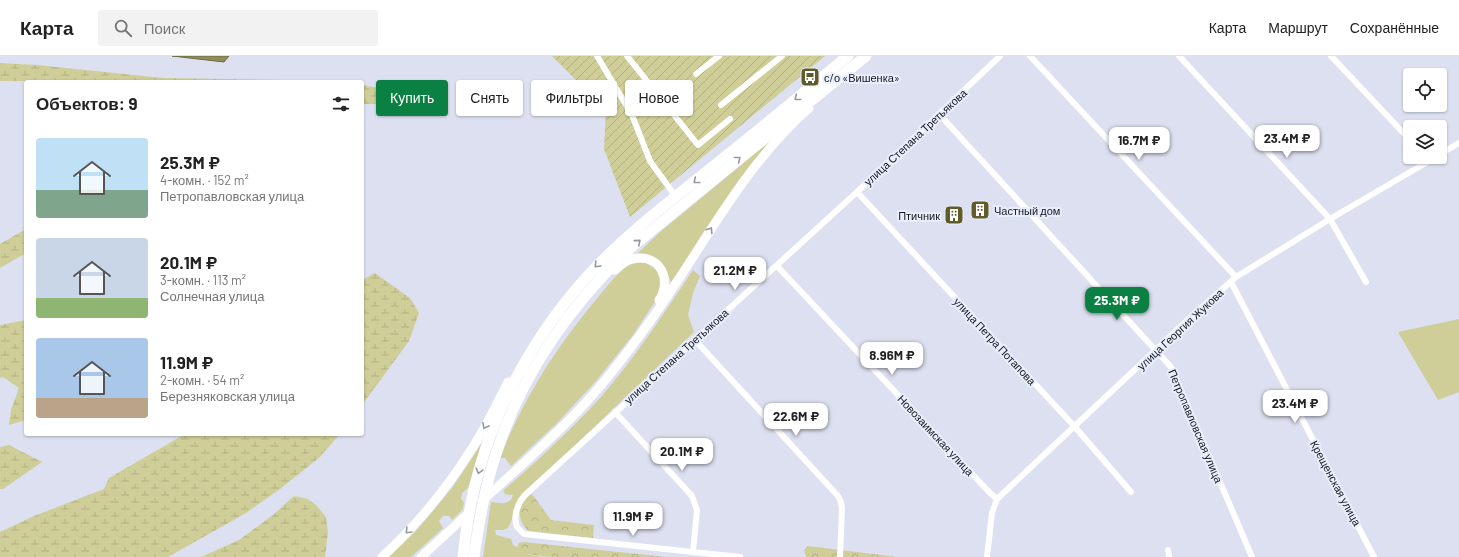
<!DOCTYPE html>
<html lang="ru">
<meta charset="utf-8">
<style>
:root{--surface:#fff;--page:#f2f2f2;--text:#222;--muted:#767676;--line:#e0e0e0;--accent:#0b8043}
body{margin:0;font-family:Barlow,sans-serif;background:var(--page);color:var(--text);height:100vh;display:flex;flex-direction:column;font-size:15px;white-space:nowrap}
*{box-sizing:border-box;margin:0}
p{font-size:13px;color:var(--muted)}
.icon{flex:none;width:22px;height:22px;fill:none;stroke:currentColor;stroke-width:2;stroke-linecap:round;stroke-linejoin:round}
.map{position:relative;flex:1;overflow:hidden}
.drawer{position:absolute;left:24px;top:24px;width:340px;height:356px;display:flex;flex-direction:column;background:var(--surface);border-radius:4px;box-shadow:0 1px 3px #0004}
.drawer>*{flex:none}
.hud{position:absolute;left:376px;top:24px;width:380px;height:36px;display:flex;gap:8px}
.tools{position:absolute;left:1403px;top:12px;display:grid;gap:8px}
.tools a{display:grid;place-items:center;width:44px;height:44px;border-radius:4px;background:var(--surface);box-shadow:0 1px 3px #0004;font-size:20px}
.price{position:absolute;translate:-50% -34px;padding:0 9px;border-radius:8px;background:#fff;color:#222;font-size:13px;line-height:26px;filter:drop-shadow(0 1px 2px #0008)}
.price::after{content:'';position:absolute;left:50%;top:24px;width:12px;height:9px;margin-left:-6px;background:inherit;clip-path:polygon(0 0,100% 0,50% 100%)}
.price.current{background:var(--accent);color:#fff}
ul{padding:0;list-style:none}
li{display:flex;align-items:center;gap:12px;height:100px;padding:0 12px}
li span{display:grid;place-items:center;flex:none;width:112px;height:80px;border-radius:4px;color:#555}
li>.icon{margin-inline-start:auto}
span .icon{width:48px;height:48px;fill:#fffc;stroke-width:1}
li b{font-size:17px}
h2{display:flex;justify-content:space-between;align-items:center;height:48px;padding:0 12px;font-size:17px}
.pill{padding:0 14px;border-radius:4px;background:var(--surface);box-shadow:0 1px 3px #0004;font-size:14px;line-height:36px}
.pill.current{background:var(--accent);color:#fff}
header{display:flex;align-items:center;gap:24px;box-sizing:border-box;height:56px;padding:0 20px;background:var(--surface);border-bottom:1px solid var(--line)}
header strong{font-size:19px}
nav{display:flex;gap:22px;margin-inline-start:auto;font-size:14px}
.search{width:280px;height:36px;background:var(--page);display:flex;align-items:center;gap:10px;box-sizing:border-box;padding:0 14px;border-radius:4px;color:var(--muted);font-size:15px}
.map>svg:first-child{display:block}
</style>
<header>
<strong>Карта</strong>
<div class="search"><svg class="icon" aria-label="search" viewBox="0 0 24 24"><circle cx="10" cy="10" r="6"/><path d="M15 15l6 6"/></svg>Поиск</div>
<nav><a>Карта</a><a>Маршрут</a><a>Сохранённые</a></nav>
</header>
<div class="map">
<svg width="1459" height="501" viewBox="0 0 1459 501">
<defs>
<pattern id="forest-crowns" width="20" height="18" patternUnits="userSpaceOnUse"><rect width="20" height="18" fill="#cfce98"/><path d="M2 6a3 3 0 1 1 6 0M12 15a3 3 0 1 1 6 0" fill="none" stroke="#b1b083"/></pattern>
<pattern id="wetland-marsh" width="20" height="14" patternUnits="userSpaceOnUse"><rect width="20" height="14" fill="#cfce98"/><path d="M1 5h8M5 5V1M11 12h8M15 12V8" fill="none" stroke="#b1b083"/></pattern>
<pattern id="garden-furrows" width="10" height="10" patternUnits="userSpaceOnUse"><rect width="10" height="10" fill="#cfce98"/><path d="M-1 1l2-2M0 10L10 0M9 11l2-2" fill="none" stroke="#b1b083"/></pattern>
</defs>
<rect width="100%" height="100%" fill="#dce0f0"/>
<g fill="#cfce98">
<path d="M775 81 671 226C661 203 663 203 638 197L659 177Z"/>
<path d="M634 206 646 207 657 214 661 224 658 241 633 279 596 325 557 367 511 410 505 402H500C523 342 558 289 599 240 609 228 620 213 634 206Z"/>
<path d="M693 214 700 220 693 237 688 259 694 276 572 392 522 438 516 448 511 466 508 472 503 474H495L496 479 511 483 513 489 517 491C523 501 542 500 553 501H483L491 446C501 447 510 450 513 439L505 438 503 435C537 405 570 375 600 342 635 302 664 257 693 214Z"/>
<polygon points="1459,263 1459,336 1438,344 1398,276"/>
<polygon points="482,387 468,432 462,437 461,443 464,446 463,453 452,464 449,460 443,460 439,465 443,472 411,501 389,501 416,475 433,455 452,432"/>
</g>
<g fill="url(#forest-crowns)">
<path d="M532 438 551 464 594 469 593 482 529 475C516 466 517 445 532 438Z"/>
<polygon points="524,486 666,501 553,501 525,498 519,494 517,491 519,487"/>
<polygon points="808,490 897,501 806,501 804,494"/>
</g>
<g fill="url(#wetland-marsh)">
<polygon points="0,7 37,9 163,22 341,25 348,26 0,25"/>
<polygon points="362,29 425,40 436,59 386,48 362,48"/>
<polygon points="26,173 26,197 0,212 0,188"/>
<polygon points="375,217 410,242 419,257 409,285 362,349 362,224"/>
<polygon points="26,264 26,364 9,369 11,354 19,332 3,321 0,322 0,269"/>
<polygon points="185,378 340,378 320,401 280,433 246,457 168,501 0,501 0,476 34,460 104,433 109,422"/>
<polygon points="9,389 42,406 3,433 0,433 0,391"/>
<polygon points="294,440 308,443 316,449 326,461 328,476 325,501 201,501 239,484 273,459"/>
</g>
<polygon fill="url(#garden-furrows)" points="552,0 825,0 630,161 604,93 606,54"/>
<polygon fill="#8f8e58" stroke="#6b6b47" points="172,0 229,0 224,6"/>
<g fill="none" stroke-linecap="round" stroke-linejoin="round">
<g stroke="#fff" stroke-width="6">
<polyline points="597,0 632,59 650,105 676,141"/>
<polyline points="627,0 698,89 730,63"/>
<polyline points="1030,0 1236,221"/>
<polyline points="1179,0 1330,163 1366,226"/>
<polyline points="1331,0 1410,84"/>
<polyline points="696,18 719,0"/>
<polyline points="721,49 782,0"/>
<polyline points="939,58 1171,311 1252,501"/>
<polyline points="1440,98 1459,87"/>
<polyline points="857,136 1075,371 1131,436"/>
<polyline points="777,210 990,437 997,443"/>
<polyline points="1231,226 1374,501"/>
<polyline points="695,284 838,440 841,446 842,453 840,501"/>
<polyline points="615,356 692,440 697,454 693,496"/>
<polyline points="1168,494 1169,501"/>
<path d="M740 501 524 478 517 471C513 460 517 448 525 439L857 136 1000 0"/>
<polyline points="987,501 992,457 997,443 1193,259 1236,221 1330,163 1436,101"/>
</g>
<g stroke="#fff" stroke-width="9">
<path d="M615 214C620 209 626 204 633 203 659 197 673 223 659 244"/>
<path d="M482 445C514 416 547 387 577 356 604 328 628 296 651 264 702 193 742 111 809 52"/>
<path d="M382 501C417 469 448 431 473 391 486 370 497 348 508 326"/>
<polyline points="421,501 471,455"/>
</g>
<g stroke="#fff" stroke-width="11">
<path d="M463 501C466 472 471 442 479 414 501 336 546 261 603 204 638 169 678 139 716 108 761 73 804 36 848 0"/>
<path d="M474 501C479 465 485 429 497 395 523 315 574 244 635 188L866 0"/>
</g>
</g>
<defs><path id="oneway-chevron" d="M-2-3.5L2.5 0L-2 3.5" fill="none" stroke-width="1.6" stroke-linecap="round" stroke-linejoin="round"/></defs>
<g stroke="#97989a">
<use href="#oneway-chevron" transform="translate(797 42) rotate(141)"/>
<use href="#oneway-chevron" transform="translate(738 103) rotate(-39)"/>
<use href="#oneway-chevron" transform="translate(696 125) rotate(141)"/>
<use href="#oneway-chevron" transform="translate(710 174) rotate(-57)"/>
<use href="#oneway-chevron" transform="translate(638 186) rotate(-41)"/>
<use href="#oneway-chevron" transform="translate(597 209) rotate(133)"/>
<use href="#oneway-chevron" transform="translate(485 370) rotate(119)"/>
<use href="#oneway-chevron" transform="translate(479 415) rotate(106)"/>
<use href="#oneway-chevron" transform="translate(408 475) rotate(134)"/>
</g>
<defs>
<g id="bus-square" transform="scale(1)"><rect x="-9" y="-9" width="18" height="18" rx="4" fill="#5f5c29" stroke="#e9eefd"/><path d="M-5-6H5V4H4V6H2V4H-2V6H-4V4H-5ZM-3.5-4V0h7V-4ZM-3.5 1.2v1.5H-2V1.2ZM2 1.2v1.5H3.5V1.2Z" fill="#fff"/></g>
<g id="building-square" transform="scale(1)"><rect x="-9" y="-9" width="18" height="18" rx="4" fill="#5f5c29" stroke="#e9eefd"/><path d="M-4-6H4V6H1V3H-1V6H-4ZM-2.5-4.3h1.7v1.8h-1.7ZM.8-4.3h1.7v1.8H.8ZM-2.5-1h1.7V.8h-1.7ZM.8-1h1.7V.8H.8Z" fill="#fff"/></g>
</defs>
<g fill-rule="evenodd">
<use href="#bus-square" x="810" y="21"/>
<use href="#building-square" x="980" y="154"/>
<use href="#building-square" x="954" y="159"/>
</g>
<g text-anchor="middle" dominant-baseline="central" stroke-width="4" stroke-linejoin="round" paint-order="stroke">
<g font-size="11" fill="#17191e" stroke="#e9eefd" text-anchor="start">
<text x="824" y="21">с/о «Вишенка»</text>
<text x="994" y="154">Частный дом</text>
<text x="940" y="159" text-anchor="end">Птичник</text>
</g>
<g font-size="11" fill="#17191e" stroke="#e9eefd">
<text transform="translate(915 81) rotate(-43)">улица Степана Третьякова</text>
<text transform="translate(1180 273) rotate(-43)">улица Георгия Жукова</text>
<text transform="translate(995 285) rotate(47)">улица Петра Потапова</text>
<text transform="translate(676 300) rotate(-42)">улица Степана Третьякова</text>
<text transform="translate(1196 370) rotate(67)">Петропавловская улица</text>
<text transform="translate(936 379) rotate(47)">Новозаимская улица</text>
<text transform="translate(1336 427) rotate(62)">Крещенская улица</text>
</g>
</g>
</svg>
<div class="tools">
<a><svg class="icon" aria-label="locate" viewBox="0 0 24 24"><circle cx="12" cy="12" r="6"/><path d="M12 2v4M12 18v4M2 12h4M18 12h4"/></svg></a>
<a><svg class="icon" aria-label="layers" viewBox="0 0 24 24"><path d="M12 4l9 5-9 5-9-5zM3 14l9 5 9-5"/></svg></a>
</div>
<b class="price" style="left:1287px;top:103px">23.4M ₽</b>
<b class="price" style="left:1139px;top:105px">16.7M ₽</b>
<b class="price" style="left:735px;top:235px">21.2M ₽</b>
<b class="price current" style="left:1117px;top:265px">25.3M ₽</b>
<b class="price" style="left:892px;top:320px">8.96M ₽</b>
<b class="price" style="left:1295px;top:368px">23.4M ₽</b>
<b class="price" style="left:796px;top:381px">22.6M ₽</b>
<b class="price" style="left:682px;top:416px">20.1M ₽</b>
<b class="price" style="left:633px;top:481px">11.9M ₽</b>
<div class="hud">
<a class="pill current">Купить</a>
<a class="pill">Снять</a>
<a class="pill">Фильтры</a>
<a class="pill">Новое</a>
</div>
<section class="drawer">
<h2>Объектов: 9<svg class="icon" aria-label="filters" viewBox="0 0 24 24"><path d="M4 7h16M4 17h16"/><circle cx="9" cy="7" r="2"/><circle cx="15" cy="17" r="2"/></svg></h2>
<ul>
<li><span style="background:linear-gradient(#bfe0f5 65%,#7fa58c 0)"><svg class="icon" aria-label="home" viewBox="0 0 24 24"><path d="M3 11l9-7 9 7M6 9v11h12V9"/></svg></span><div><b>25.3M ₽</b><p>4-комн. · 152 m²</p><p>Петропавловская улица</p></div></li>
<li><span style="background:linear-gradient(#c9d6e8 75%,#8fb573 0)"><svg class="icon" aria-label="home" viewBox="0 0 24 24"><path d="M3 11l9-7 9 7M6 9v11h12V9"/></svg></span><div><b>20.1M ₽</b><p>3-комн. · 113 m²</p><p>Солнечная улица</p></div></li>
<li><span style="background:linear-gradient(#a9c7e8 75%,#b9a48a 0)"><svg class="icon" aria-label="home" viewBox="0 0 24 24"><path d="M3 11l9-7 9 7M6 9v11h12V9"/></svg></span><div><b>11.9M ₽</b><p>2-комн. · 54 m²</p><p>Березняковская улица</p></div></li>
</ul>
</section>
</div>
